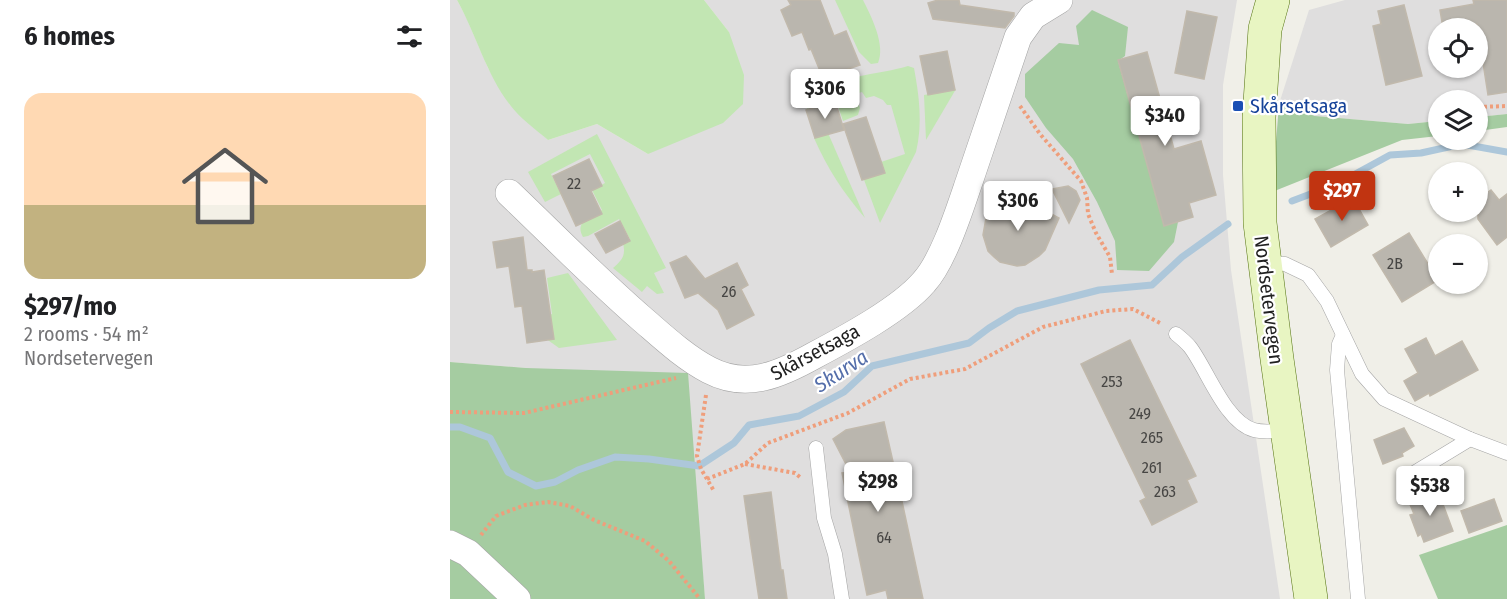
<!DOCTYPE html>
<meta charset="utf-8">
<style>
:root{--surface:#fff;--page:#f2f2f2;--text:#202124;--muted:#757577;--line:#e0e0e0;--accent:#c13411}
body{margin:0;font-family:"Fira Sans Condensed",sans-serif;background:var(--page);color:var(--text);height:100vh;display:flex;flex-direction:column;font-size:22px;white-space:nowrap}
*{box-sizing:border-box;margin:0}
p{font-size:20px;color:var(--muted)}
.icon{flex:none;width:33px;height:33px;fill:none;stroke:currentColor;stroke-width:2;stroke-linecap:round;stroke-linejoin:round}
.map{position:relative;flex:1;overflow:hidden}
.sheet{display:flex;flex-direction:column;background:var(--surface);width:450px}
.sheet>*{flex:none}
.controls{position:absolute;left:978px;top:18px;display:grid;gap:12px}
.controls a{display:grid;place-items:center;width:60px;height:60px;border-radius:50%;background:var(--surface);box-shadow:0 2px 4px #0004;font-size:30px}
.price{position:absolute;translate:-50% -51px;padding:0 14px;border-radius:6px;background:#fff;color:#222;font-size:20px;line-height:39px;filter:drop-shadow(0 2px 3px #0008)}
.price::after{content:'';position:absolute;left:50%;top:36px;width:18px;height:14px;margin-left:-9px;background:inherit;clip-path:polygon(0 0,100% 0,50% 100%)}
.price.selected{background:var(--accent);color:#fff}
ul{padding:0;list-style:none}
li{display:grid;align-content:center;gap:12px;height:318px;padding:0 24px}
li+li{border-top:2px solid var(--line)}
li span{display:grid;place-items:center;height:186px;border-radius:18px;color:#555}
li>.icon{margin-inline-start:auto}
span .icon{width:108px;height:108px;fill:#fffc;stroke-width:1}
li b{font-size:26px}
h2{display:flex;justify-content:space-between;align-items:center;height:72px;padding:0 24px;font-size:26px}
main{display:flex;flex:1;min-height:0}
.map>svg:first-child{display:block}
</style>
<main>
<section class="sheet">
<h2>6 homes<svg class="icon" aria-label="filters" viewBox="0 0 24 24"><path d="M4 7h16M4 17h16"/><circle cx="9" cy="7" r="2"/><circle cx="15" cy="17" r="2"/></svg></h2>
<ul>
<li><span style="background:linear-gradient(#ffd9b3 60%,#c2b280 0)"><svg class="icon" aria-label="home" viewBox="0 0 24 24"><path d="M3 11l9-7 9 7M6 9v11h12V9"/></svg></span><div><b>$297/mo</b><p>2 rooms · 54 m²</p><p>Nordsetervegen</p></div></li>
</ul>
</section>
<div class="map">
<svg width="1057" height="599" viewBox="0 0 1057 599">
<rect width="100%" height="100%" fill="#f0efe8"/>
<g fill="#dfdede" fill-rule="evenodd">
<polygon points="0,0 7,0 16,17 38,68 60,105 98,140 147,124 198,154 279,32 254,0 787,0 773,85 773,175 781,270 830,599 255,599 246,499 76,368 0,362"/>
<path d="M895 0H1057V114L1028 117V100H988V121L958 124 865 116 829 104 859 10ZM988 28H1028V68H988Z"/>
</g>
<g fill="#c2e6b3">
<path d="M7 0H254L279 32 294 75 293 104 273 123 198 154 147 124 98 140C85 129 70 118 60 105 36 74 26 34 7 0Z"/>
<path d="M385 0H413C421 16 436 45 428 63L421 64 409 52Z"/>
<path d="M458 66 464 68C469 95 473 124 466 152L430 223 410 169 455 154 441 105H437L433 100 424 96 416 98 412 92 405 94 410 108 408 115 393 121 384 94 369 98 370 101 367 102 368 105 357 109 359 93C377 78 433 74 458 66Z"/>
<polygon points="506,89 476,140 474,95"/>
<path d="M378 133 415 218C393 192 378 170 364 138Z"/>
<path d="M147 134 216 268 204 273 214 293 207 294 197 286 192 292 163 268C172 260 176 256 173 243L180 239 169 219 138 236 133 237C124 222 141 216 152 210L142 190 155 183 140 154 101 174 111 194 95 202 78 172Z"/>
<polygon points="118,273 167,340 109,348 95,338 99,315 102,314 97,278"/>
</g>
<g fill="#a5cca1">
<polygon points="642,10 678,27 675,56 668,61 714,225 728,222 724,242 699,271 667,270 665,241 647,202 623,159 596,128 575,97 575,74 609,43 629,45 626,26"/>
<polygon points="829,104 865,116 958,124 988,121 988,136 952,140 822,192"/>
<polygon points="1057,114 1057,127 1028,131 1028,117"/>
<polygon points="0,362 76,368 238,373 255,599 0,599"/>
<polygon points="1057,525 1057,599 988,599 969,555"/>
</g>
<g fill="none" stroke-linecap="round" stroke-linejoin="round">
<g stroke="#adc7da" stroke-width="7">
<polyline points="842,201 887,184 940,155 971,153 1012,144 1057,152"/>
<polyline points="0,427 10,427 40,438 58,472 86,486 105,482 128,470 165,457 199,459 249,466 284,443 299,425 349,416 394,392 422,366 519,343 539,328 567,311 649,290 702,285 732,257 778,224"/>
</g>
</g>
<g fill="#bab6ae" stroke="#c1b9ac" stroke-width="1.5">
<polygon points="338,0 370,0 384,36 396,31 410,65 398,69 400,73 375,83 361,49 359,50 352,32 342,36 331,10 341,5"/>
<polygon points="488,0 509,0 510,5 564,13 564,16 555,28 483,19 478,3"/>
<polygon points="1023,0 1057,0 1057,92 1038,95 1027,24 993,28 990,10 1024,4"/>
<polygon points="954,5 972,76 936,85 923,26 931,24 928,11"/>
<polygon points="737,11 767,17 754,79 725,73"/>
<polygon points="497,51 505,90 478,95 470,56"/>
<polygon points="697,52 724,149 751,141 766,195 739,203 743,217 714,226 668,60"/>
<polygon points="385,101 394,130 365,138 356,110"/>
<polygon points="416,117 435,173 412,180 393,124"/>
<polygon points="139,159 152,186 141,191 152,214 126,226 103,176"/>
<polygon points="618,186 626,191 630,200 619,223 602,189"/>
<polygon points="1041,190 1049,200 1057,194 1057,237 1047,245 1028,219 1028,199"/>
<polygon points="903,198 918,225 881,247 865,219"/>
<polygon points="561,199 578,201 609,218 595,250 589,256 575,265 567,266 550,262 544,257 538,251 533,235 536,218 540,211 553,201"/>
<polygon points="170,221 180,241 156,253 145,234"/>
<polygon points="959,233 988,280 952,302 923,255"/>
<polygon points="73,237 77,270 82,270 82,272 94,270 104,339 77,343 72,306 65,307 59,266 47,268 43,242"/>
<polygon points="236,256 255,279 287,263 298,285 291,289 304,315 277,329 268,310 248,293 235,298 220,263"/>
<polygon points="976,338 985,356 1012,341 1028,370 980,396 979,393 965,401 954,381 968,373 955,349"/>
<polygon points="680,340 746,476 737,480 747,502 702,525 690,501 696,498 631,364"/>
<polygon points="434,422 453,506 473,599 438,599 436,590 417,595 392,473 400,472 383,439 396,430"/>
<polygon points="954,428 964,446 952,453 953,456 933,464 924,440"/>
<polygon points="988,491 1003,531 974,542 971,534 968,536 960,515 964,514 959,502"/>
<polygon points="321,492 331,570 333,570 337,599 309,599 301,546 294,496"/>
<polygon points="1044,499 1052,521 1019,533 1011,511"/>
</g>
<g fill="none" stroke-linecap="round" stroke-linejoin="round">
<g stroke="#a5a5a5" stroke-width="15">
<g id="lane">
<polyline points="815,262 835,264 858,275 877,301 912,374 934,399 1020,439 1057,453"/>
<path d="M726 334C731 338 736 342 740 347 757 369 775 422 804 430 815 433 826 431 837 430"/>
<polyline points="893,335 889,344 887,370 908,599"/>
<polyline points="366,448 374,518 385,554 392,599"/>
<polyline points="957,489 964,473 1020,439"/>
</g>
</g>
<g stroke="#a5a5a5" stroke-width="28">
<g id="street">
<path d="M59 193C103 235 145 278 191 318 212 336 234 357 259 370 297 390 331 374 365 355 397 338 451 309 474 282 494 260 510 208 520 179 536 132 552 84 568 37L583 16 609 0"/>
<polyline points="0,544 18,553 67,599"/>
</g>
</g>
<g stroke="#53720e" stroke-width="34">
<polyline id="secondary" points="823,0 815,29 809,117 810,223 827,359 861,599"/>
</g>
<g stroke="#ef9e7b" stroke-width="4" stroke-dasharray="3 3" stroke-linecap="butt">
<polyline points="570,106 590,134 631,181 637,198 638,214 646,233 660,257 662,274"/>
<polyline points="1028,107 1057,106"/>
<polyline points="256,395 247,456 251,469 264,491"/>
<polyline points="0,412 74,413 226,378"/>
<polyline points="295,464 345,473 351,478"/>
<polyline points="257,479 295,464 318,443 398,413 460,379 515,369 593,327 656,311 683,309 712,324"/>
<polyline points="31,535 46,516 75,505 98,502 120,506 144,520 195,541 219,561 250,599"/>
</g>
<use href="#lane" stroke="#fff" stroke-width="14"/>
<use href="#street" stroke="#fff" stroke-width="27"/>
<use href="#secondary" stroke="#e8f5c2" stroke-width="33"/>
</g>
<rect fill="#1a4fb4" stroke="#fff" stroke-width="2" x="782" y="100" width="12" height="12" rx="3"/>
<g text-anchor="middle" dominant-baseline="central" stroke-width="4.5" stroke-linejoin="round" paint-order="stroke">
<g font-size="16" fill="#474644">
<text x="124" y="183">22</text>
<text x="945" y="263">2B</text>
<text x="279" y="291">26</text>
<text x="662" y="381">253</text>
<text x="690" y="413">249</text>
<text x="702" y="437">265</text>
<text x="702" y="467">261</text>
<text x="715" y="491">263</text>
<text x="434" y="537">64</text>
</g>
<g font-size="20" fill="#164399" stroke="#fff" text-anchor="start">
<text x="800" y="106">Skårsetsaga</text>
</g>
<g font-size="20" fill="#212121" stroke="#fff">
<text transform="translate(819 300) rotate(83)">Nordsetervegen</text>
<text transform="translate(365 352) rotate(-28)">Skårsetsaga</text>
</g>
<g font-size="21" font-style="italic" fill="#546eaa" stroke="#fff">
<text transform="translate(391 371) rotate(-33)">Skurva</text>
</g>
</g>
</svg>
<div class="controls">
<a><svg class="icon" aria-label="locate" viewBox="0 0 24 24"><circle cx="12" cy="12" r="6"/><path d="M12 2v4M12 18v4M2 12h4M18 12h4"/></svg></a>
<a><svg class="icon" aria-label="layers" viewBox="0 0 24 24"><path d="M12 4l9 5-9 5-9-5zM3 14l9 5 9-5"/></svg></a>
<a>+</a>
<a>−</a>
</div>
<b class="price" style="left:375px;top:120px">$306</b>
<b class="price" style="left:715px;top:147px">$340</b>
<b class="price selected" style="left:892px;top:222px">$297</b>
<b class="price" style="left:568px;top:232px">$306</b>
<b class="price" style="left:428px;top:513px">$298</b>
<b class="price" style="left:980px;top:517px">$538</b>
</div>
</main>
